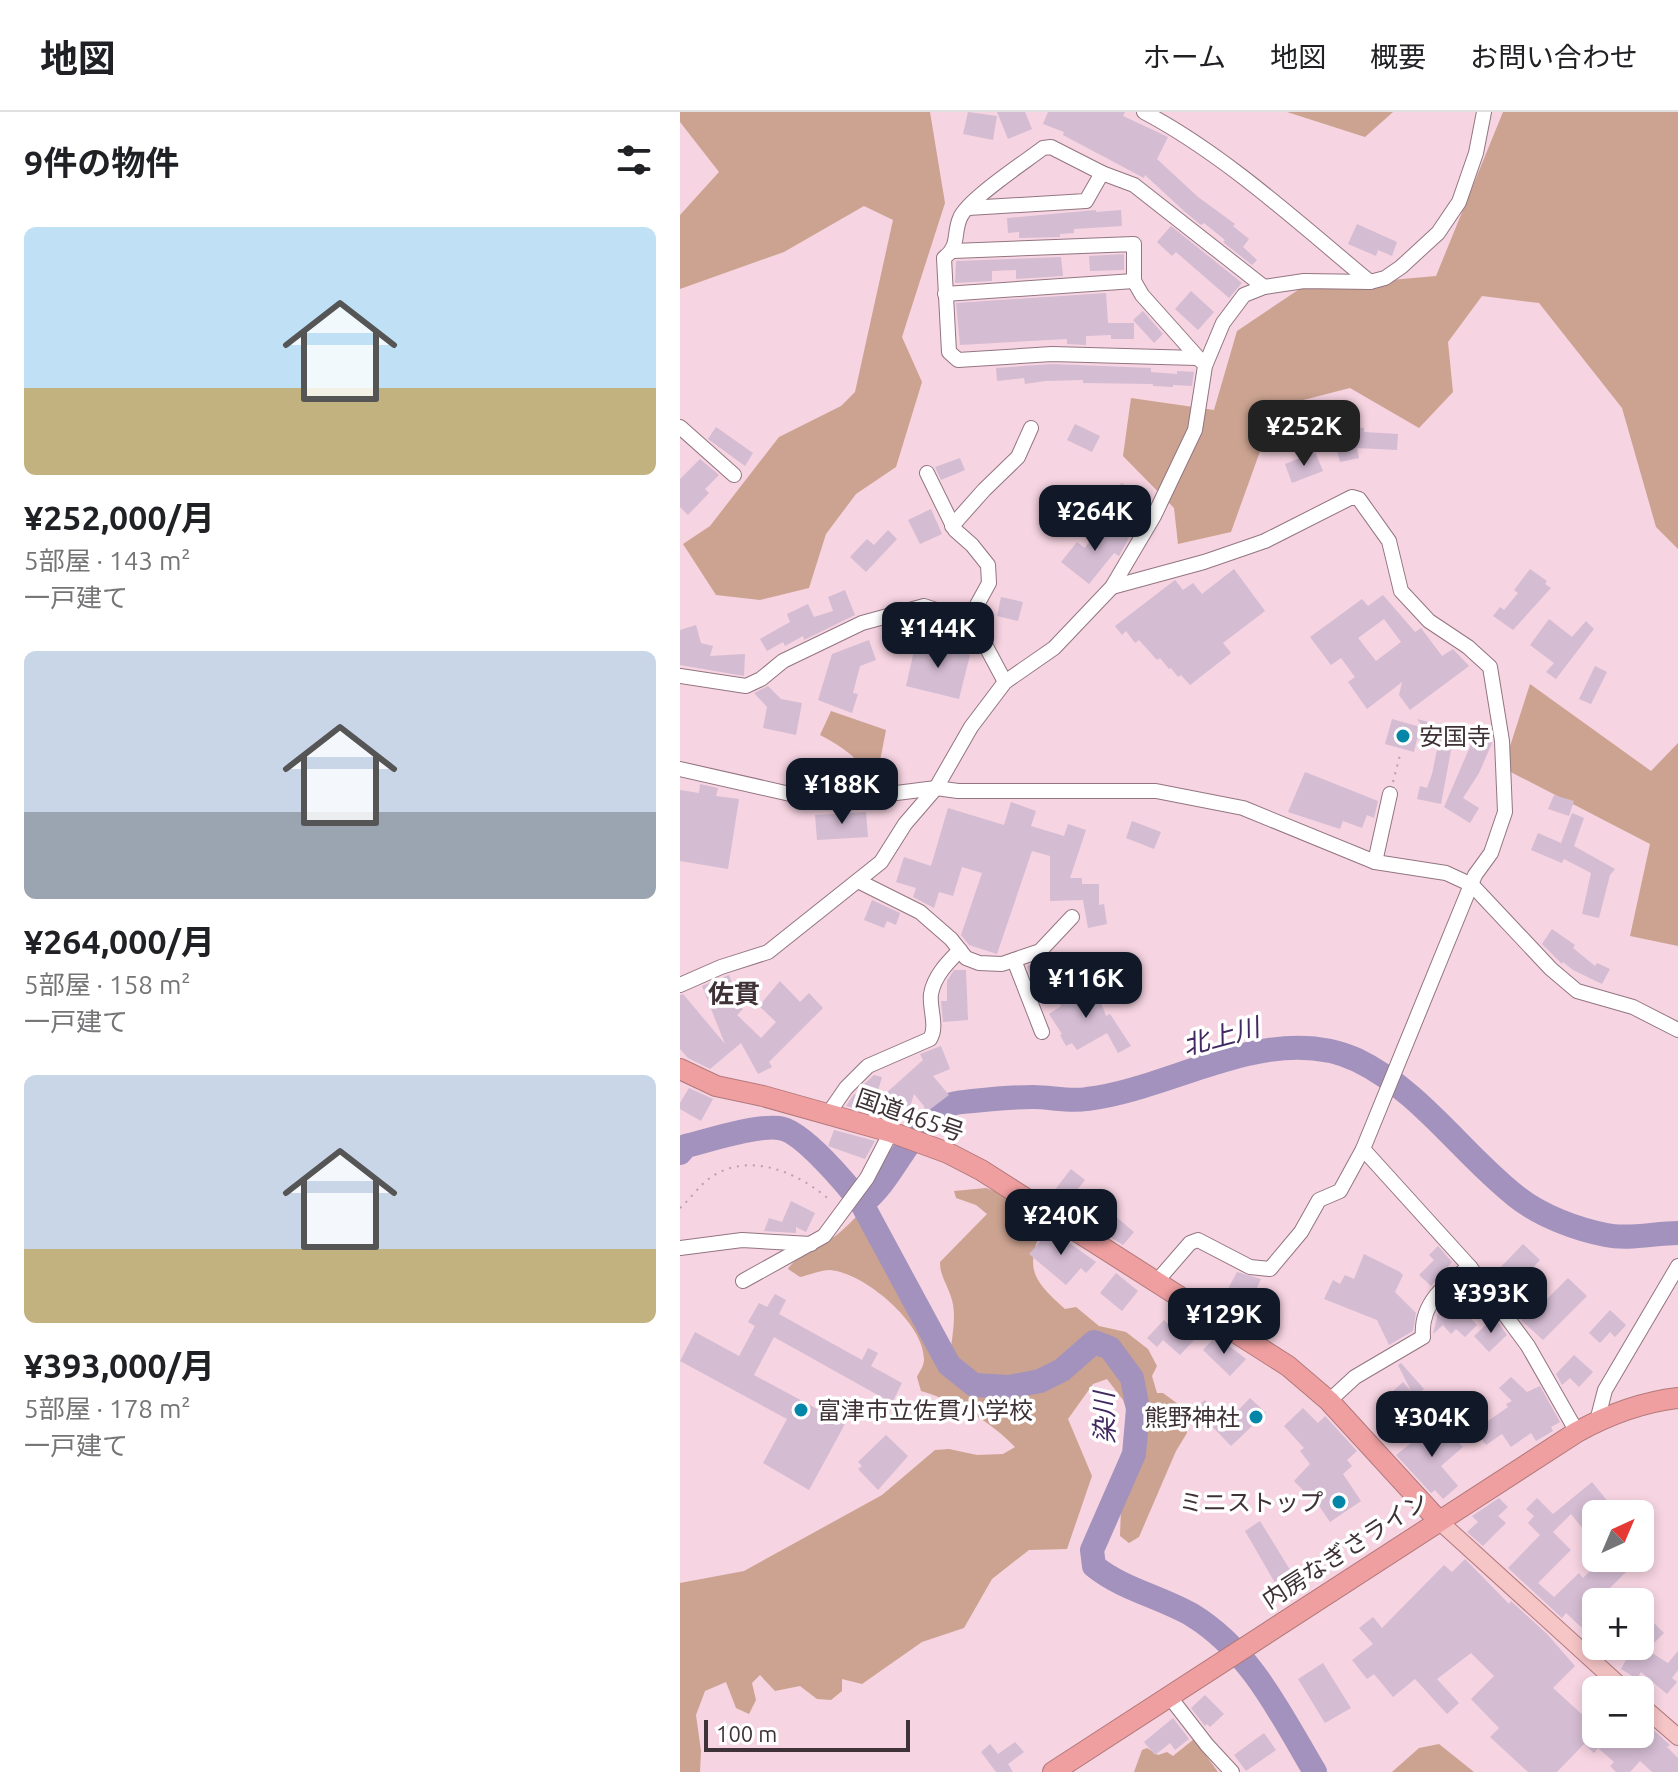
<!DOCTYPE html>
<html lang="ja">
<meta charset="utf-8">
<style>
:root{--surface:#fff;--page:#f2f2f2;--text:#202124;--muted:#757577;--line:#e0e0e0;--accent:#111827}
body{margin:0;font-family:Ubuntu,"Noto Sans JP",sans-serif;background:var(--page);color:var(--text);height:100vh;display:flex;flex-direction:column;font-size:30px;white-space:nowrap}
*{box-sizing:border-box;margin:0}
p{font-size:26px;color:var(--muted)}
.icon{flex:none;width:44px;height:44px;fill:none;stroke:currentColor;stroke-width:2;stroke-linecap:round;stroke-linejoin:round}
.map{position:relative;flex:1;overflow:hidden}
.panel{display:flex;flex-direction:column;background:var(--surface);width:680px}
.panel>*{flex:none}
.needle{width:52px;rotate:44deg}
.fabs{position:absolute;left:902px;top:1388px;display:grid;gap:16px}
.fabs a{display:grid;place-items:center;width:72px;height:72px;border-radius:12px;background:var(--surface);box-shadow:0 4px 12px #0003;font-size:40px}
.scale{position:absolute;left:24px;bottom:20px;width:206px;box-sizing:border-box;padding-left:8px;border:4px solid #3f3237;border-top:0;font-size:22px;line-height:28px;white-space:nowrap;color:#3f3237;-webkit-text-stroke:6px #fff;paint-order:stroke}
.price{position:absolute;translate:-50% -68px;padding:0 18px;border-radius:16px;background:var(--accent);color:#fff;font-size:26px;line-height:52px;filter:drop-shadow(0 2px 4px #0008)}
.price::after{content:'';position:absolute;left:50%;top:48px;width:24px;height:18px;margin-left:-12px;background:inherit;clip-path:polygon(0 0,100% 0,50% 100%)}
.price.current{background:#222;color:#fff}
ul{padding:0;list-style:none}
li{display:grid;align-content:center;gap:16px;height:424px;padding:0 24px}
li span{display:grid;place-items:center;height:248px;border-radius:12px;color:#555}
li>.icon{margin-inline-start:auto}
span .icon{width:144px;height:144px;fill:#fffc;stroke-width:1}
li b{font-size:34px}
h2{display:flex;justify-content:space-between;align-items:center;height:96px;padding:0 24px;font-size:34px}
header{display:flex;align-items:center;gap:48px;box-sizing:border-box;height:112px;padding:0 40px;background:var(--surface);border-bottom:2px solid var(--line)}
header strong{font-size:38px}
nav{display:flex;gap:44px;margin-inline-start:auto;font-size:28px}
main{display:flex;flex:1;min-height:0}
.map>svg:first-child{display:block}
</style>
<header>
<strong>地図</strong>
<nav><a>ホーム</a><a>地図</a><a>概要</a><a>お問い合わせ</a></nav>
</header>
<main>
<section class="panel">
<h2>9件の物件<svg class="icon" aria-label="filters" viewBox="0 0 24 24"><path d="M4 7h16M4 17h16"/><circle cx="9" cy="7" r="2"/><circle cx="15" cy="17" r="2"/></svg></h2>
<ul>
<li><span style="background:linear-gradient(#bfe0f5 65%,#c2b280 0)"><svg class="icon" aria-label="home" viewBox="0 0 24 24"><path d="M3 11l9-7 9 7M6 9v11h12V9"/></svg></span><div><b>¥252,000/月</b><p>5部屋 · 143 m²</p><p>一戸建て</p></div></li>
<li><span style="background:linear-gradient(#c9d6e8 65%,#9aa5b1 0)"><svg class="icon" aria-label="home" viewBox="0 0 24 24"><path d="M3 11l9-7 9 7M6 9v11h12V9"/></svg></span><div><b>¥264,000/月</b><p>5部屋 · 158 m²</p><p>一戸建て</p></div></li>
<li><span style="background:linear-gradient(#c9d6e8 70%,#c2b280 0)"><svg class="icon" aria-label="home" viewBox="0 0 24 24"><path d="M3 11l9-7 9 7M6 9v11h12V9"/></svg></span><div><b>¥393,000/月</b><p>5部屋 · 178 m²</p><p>一戸建て</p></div></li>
</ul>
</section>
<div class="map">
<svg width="998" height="1660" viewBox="0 0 998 1660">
<rect width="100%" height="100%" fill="#f6d4e1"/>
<g fill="#cca391">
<polygon points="0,0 250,0 265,91 222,225 242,270 216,355 176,382 146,422 129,476 80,488 36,483 3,432 30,414 99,325 161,294 175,280 213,108 184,94 104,140 0,177 0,103 39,60 0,10"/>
<polygon points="607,0 713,0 685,25"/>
<polygon points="823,0 998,0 998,437 976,415 942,296 859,191 802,184 768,230 773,280 739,316 670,276 596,295 551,420 498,432 494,396 443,344 451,286 534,298 557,219 621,176 756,164"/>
<polygon points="850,572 971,659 998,631 998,834 950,824 970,732 823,656"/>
<path d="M151 599 206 618 196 670 189 669C183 647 159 633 140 623Z"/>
<path d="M306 1076C329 1084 347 1095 363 1113 345 1156 351 1167 385 1197L396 1195 419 1214 446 1220 468 1237 477 1254 472 1264 477 1281H483L498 1292 496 1305 505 1310 507 1321 496 1339 459 1425 449 1431 440 1424 441 1396 450 1308 443 1288 427 1267 413 1272 388 1307 412 1364 387 1437 349 1438 312 1467 284 1516 242 1530 182 1572 162 1567V1579L151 1588 137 1587 120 1574 95 1579 80 1563 72 1571 76 1588 69 1602 56 1596 46 1570 25 1579 16 1603 21 1639 20 1660H0V1471L64 1459 202 1383 255 1338 269 1337 297 1343 323 1342 335 1335C310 1309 276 1289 241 1279L237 1265C239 1260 244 1254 244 1248 245 1212 185 1161 150 1158 141 1158 129 1163 120 1165L108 1157C116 1143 139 1138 151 1127 160 1121 168 1113 176 1105L190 1106 241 1178 271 1235C273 1220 276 1203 272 1188 268 1173 260 1165 260 1150L307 1102 296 1093 276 1086 274 1079Z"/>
<polygon points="514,1627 538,1660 454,1660 462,1638 467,1636 478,1643 487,1640 493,1644"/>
<polygon points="759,1632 794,1660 712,1660 739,1636"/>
</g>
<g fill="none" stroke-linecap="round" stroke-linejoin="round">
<g stroke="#a292bd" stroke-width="24">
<path d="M0 1041 6 1034C30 1028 77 1013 99 1016 122 1018 168 1074 182 1092L269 1253 294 1273 329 1275 360 1269 382 1258 414 1230 430 1236 452 1266 458 1297 454 1342 412 1438 414 1454C442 1477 481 1485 512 1503 571 1539 601 1603 635 1660"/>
<path d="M182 1092C217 1064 228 1015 269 993 276 990 285 990 293 989 312 987 333 985 353 985 371 985 389 990 407 987 493 977 591 908 677 948 741 979 782 1042 837 1085 861 1104 896 1117 926 1123 948 1128 975 1121 998 1121"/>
</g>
</g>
<g fill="#d4bcd3" fill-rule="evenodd">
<polygon points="288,0 317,4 313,28 283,22"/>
<polygon points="317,0 345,0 352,17 328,27"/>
<polygon points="368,0 445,0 443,4 488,25 477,47 518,85 555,112 553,114 569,127 563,135 577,148 572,153 543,130 545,128 524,111 521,113 504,99 465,63 464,66 383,23 384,20 363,12"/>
<polygon points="416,98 416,100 441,98 442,114 394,117 394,121 380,122 380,125 339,126 339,120 328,121 327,106"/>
<polygon points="677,112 717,130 712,144 698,138 696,144 668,132"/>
<polygon points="491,114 562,171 549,186 496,140 492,144 477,130"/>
<polygon points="444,142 444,158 410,159 409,144"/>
<polygon points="381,145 383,164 336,167 336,158 312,159 312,169 275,171 276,149"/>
<polygon points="511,179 534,200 518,218 495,197"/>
<polygon points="426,181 428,211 454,211 454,227 431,227 431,223 406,224 406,233 387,232 387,227 280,233 276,191"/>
<polygon points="463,199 483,222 474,231 453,208"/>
<polygon points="372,252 471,256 471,260 497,262 497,259 514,260 512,274 493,273 493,275 473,274 473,272 403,271 403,268 365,269 345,272 344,266 317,269 316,256"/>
<polygon points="645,308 675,311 675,315 684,316 684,320 718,322 717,338 677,336 679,346 660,350 654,326 643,325"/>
<polygon points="395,312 420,324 412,340 387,328"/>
<polygon points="36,315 73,341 65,354 28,327"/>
<polygon points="635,340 643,359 612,371 605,352"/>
<polygon points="280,346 285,358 261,368 255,355"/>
<polygon points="20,347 39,363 25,377 29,381 8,403 0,395 0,367"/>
<polygon points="441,371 466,382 459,398 434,386"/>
<polygon points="251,397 262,422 240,432 228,408"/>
<polygon points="422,410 449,426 439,444 434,441 409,472 381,450 397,430 405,436"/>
<polygon points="208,418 217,427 186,460 170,445 187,427 194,433"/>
<polygon points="554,457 585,499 543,531 551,541 510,573 501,563 498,565 491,556 489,557 480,546 477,548 459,528 455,531 446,519 442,523 435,514 495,468 503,478 513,471 522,482"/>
<polygon points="850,457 867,469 865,472 871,476 833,518 813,504 820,495 824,498 838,481 834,478"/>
<polygon points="165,478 175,503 124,528 123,524 105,534 103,530 87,539 80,527 110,510 107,502 128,492 134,505 153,499 148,485"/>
<path d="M703 483 735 520 741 516 762 544 773 537 789 554 730 598 719 583 722 570 687 597 668 570 675 565 661 546 651 553 630 525 682 487 688 494ZM704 507 721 530 696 549 678 526Z"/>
<polygon points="321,485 343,490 338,509 317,504"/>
<polygon points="869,507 892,525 906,509 914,517 876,567 866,560 874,551 850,533"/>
<polygon points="16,513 21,531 33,534 30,544 65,542 64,564 0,553 0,518"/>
<polygon points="189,528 196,548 180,554 173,581 178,582 172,601 138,588 152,542"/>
<polygon points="236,530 290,543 279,587 226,574"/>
<polygon points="915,554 927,560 911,592 899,587"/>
<polygon points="88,574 101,587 122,591 116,623 83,616 87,595 74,581"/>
<polygon points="712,607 744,616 737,607 760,613 759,619 774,622 761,692 737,687 740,674 747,676 752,662 758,633 737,627 734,640 705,632"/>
<polygon points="798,616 811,622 812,631 799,661 783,686 799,696 790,711 764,695"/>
<polygon points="625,660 698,689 694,706 687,703 682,716 663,709 660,717 608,700"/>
<polygon points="20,672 38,676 36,684 59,687 48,757 0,749 0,678 19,681"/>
<polygon points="874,683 894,689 889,704 868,697"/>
<polygon points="331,690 356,699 351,714 384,724 388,712 406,718 390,766 402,766 402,772 419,772 419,793 424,792 427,812 408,816 403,788 370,789 370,744 352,739 317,842 289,833 281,823 302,761 282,755 273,784 259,780 254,796 233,785 236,776 216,770 224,745 251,754 268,696 324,713"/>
<polygon points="186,700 188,725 137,728 135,703"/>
<polygon points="892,701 904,706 894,734 935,757 930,763 919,806 902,802 911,761 884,747 882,751 851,738 858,721 881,731"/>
<polygon points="452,709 481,720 474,737 446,726"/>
<polygon points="192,788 220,801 216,813 207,809 204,816 184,808"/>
<polygon points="872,817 895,833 893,836 915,854 917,851 930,857 922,872 893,858 883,850 882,852 862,832"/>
<polygon points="365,847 372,868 355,874 347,854"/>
<polygon points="274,858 286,858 288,908 263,910 261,889 267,889 267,869"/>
<polygon points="49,863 54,876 45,879 63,897 57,903 81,926 96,910 79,894 100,869 120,890 129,881 143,896 89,950 92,955 78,962 61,931 30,957 8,946 0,937 0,883 3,882 45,932 22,874"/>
<polygon points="390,874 395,882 415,874 426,904 430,902 451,934 438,941 427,921 397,938 392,931 386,934 380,923 382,922 369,902 381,894 375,884"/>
<polygon points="261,934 270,957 253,964 269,983 248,999 234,982 228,1001 217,998 214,1007 166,994 174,982 179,984 182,974 194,963 202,965 194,992 243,948 240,942"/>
<polygon points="9,976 33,987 21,1009 0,997 0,991"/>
<polygon points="154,1018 195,1029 185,1047 148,1034"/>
<polygon points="391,1057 405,1068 383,1095 370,1084"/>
<polygon points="111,1089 135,1101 126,1120 116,1115 116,1121 84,1119 89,1106 102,1110"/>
<polygon points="428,1098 454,1120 443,1133 427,1123 432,1117 420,1107"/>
<polygon points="371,1118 416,1150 406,1161 401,1156 386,1173 349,1142"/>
<polygon points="843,1132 860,1148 835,1174 838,1176 830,1184 818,1172 816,1173 808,1163 817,1155 819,1157"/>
<polygon points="758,1134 772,1150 751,1174 739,1163 754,1148 749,1143"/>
<polygon points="684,1142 720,1160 723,1163 715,1180 736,1201 733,1219 709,1233 697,1208 644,1187 653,1168 660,1172 665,1163 674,1167"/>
<polygon points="557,1160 581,1167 565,1201 541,1190"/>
<polygon points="436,1161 458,1179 442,1199 420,1181"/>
<polygon points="888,1166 907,1184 863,1228 842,1209 828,1190 834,1183 853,1201"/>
<polygon points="787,1169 798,1183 783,1198 797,1213 785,1225 776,1217 771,1222 763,1213 753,1222 759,1197 770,1183"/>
<polygon points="95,1182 106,1188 99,1202 182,1248 188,1236 198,1241 191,1254 222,1271 212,1291 94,1225 74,1263 165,1312 129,1378 83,1351 107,1307 0,1249 15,1220 59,1244 75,1214 68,1210 79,1191 87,1195"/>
<polygon points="930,1198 946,1213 935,1225 930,1220 920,1231 909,1221"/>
<polygon points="500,1201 511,1210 506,1216 516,1226 500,1243 483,1228 477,1235 467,1226 484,1208 489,1213"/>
<polygon points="814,1205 827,1223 809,1240 794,1224"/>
<polygon points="536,1224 566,1247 550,1264 523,1238"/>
<polygon points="894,1243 913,1260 899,1275 890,1266 882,1273 876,1262"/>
<polygon points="721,1251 744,1277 725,1294 712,1280 723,1270 731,1279 718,1253"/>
<polygon points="831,1265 847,1280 860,1274 880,1310 871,1315 873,1319 856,1329 851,1321 831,1335 822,1322 806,1333 795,1318 828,1295 826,1292 832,1289 819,1276"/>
<polygon points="570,1286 586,1301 551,1334 528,1310 519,1318 506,1304 525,1288 546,1311"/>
<polygon points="623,1296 638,1311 645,1304 677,1339 667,1348 672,1354 663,1362 681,1389 650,1410 629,1379 627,1382 614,1369 630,1352 620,1339 624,1336 604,1314"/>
<polygon points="755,1308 783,1335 761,1354 778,1374 763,1387 755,1378 751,1381 716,1343 745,1320"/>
<polygon points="206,1323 228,1344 198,1378 178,1357 182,1354 178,1350"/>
<polygon points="912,1370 938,1402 916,1402 916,1414 907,1422 891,1402 873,1420 891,1438 858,1471 874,1485 899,1461 903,1466 920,1449 925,1454 933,1446 939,1446 950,1456 916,1490 916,1529 886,1501 882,1506 828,1456 860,1423 848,1411 854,1404 846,1397 857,1386 873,1402"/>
<polygon points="819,1386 828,1395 818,1404 826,1411 803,1434 787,1420 798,1410 792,1404"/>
<polygon points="580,1409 615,1466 598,1476 565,1419"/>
<polygon points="785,1447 829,1492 831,1489 867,1522 895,1554 873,1576 906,1606 916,1595 916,1622 960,1622 967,1612 990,1633 987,1635 998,1646 998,1660 972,1660 960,1649 950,1660 936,1660 930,1654 934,1650 918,1636 914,1641 904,1632 877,1660 848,1660 810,1625 819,1616 791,1587 814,1564 791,1541 757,1567 779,1591 767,1602 735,1567 713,1585 694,1562 687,1567 672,1548 693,1532 679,1516 693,1505 702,1516 764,1453 772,1460"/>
<polygon points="970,1507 984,1521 967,1538 988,1551 998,1539 998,1558 992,1566 997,1570 987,1582 961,1560 957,1567 941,1557 946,1548 932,1534 960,1534 960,1516"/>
<polygon points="643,1551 671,1596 645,1611 618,1567"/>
<polygon points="525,1583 544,1602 530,1615 527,1612 525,1614 511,1596"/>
<polygon points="493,1606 509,1627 495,1638 490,1631 475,1643 464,1630"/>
<polygon points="584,1621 596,1638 566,1659 554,1643"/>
<polygon points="335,1630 344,1640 328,1652 333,1660 316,1660 301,1640 310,1632 318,1642"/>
</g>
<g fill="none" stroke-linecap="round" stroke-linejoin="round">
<g stroke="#937581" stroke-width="16">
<g id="minor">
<path d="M464 0C544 42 620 112 690 170"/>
<polyline points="288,96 406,89 422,61"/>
<polyline points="273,139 454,132 454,169 462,183 521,249"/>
<polyline points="265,182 454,169"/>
<path d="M517 246 372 242 278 248 269 240 264 146C280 134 273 122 280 106 287 88 345 50 363 36L371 35 422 61 454 73 584 175"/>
<polyline points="0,315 54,363"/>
<polyline points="247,361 275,418 292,433 308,453 309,471 286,513"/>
<polyline points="272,414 304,378 338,345 351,316"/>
<polyline points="432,475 524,450 585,429 672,385 679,387 709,429 721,479 749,509 788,535 810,555 822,629 825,700 811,741 795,763 683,1037 660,1079 639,1088 621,1120 590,1157 570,1155 518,1128 510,1131 477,1169"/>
<polyline points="0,564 66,574 81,567 103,549 182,511 244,494 262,500 286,513 302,527 325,570"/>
<polyline points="0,657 119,684 185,685 256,676 278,679 476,679 563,696 695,750 766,761 792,773 871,857 897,879 953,895 998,918"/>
<polyline points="695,750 710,682"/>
<polyline points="180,770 240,800 271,827 286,846 299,851 322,852 360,839 392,805"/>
<polyline points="334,848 362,920"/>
<polyline points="0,873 41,855 88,840 201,750 225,712 256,676 291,615 325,570 374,536 432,475 474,404 515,318 525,254 543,211 564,183 584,175 624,169 690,170 705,166 721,155 758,121 779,90 796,41 804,0"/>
<path d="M148 1002 166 976 188 954 250 927C258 914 249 896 251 882 254 864 268 850 280 838"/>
<polyline points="683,1037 790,1155 848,1234 897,1320"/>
<polyline points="0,1136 62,1128 131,1132"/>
<polyline points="63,1169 144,1124 187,1066 211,1020"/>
<path d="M649 1289 675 1265 743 1225C740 1192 765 1171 790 1155"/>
<polyline points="917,1309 925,1278 998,1154"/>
<polyline points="489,1584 527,1633 552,1660"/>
</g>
</g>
<g stroke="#b2797b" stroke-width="18">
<g id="major">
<polyline points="758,1408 945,1578"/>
<polyline points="960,1592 998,1625"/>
</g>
</g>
<g stroke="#b2797b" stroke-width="22">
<g id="highway">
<polyline points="0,957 36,974 83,984 211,1020 268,1041 301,1058 608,1254 649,1289 758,1408"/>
<path d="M373 1660 897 1320C928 1303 963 1290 998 1286"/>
</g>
</g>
<g stroke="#bba0aa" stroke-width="2" stroke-dasharray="2 6" stroke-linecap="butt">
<polyline points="713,670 720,643"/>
<path d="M0 1096C9 1088 17 1077 26 1069 65 1037 117 1059 151 1089"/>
</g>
<use href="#minor" stroke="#fff" stroke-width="14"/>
<use href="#major" stroke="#f6c5c6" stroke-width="16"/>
<use href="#highway" stroke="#f09fa0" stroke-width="20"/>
</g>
<g fill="#0486a9" stroke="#fff" stroke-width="3">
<circle cx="723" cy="624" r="8"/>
<circle cx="121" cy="1298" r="8"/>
<circle cx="576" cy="1305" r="8"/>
<circle cx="659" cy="1390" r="8"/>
</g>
<g text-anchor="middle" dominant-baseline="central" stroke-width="7" stroke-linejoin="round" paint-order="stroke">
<g font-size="24" fill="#3f3237" stroke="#fff" text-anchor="start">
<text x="739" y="624">安国寺</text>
<text x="137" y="1298">富津市立佐貫小学校</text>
<text x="560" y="1305" text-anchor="end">熊野神社</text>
<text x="643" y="1390" text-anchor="end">ミニストップ</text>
</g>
<g font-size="24" fill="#3f3237" stroke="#fff">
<text transform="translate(230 1003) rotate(19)">国道465号</text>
<text transform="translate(665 1438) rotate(-33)">内房なぎさライン</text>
</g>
<g font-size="26" font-weight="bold" fill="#3f3237" stroke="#fff">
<text x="54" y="881">佐貫</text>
</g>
<g font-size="26" font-style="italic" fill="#402860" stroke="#fff">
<text transform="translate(541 924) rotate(-15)">北上川</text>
<text transform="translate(424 1306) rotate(-91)">染川</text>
</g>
</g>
</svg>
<div class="fabs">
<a><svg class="needle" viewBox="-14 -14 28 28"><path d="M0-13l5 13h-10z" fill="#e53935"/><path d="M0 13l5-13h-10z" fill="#757577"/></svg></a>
<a>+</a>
<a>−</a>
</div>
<div class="scale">100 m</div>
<b class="price current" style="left:624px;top:356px">¥252K</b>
<b class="price" style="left:415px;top:441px">¥264K</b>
<b class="price" style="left:258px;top:558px">¥144K</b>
<b class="price" style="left:162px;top:714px">¥188K</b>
<b class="price" style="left:406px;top:908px">¥116K</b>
<b class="price" style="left:381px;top:1145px">¥240K</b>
<b class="price" style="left:811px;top:1223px">¥393K</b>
<b class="price" style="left:544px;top:1244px">¥129K</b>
<b class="price" style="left:752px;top:1347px">¥304K</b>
</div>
</main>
